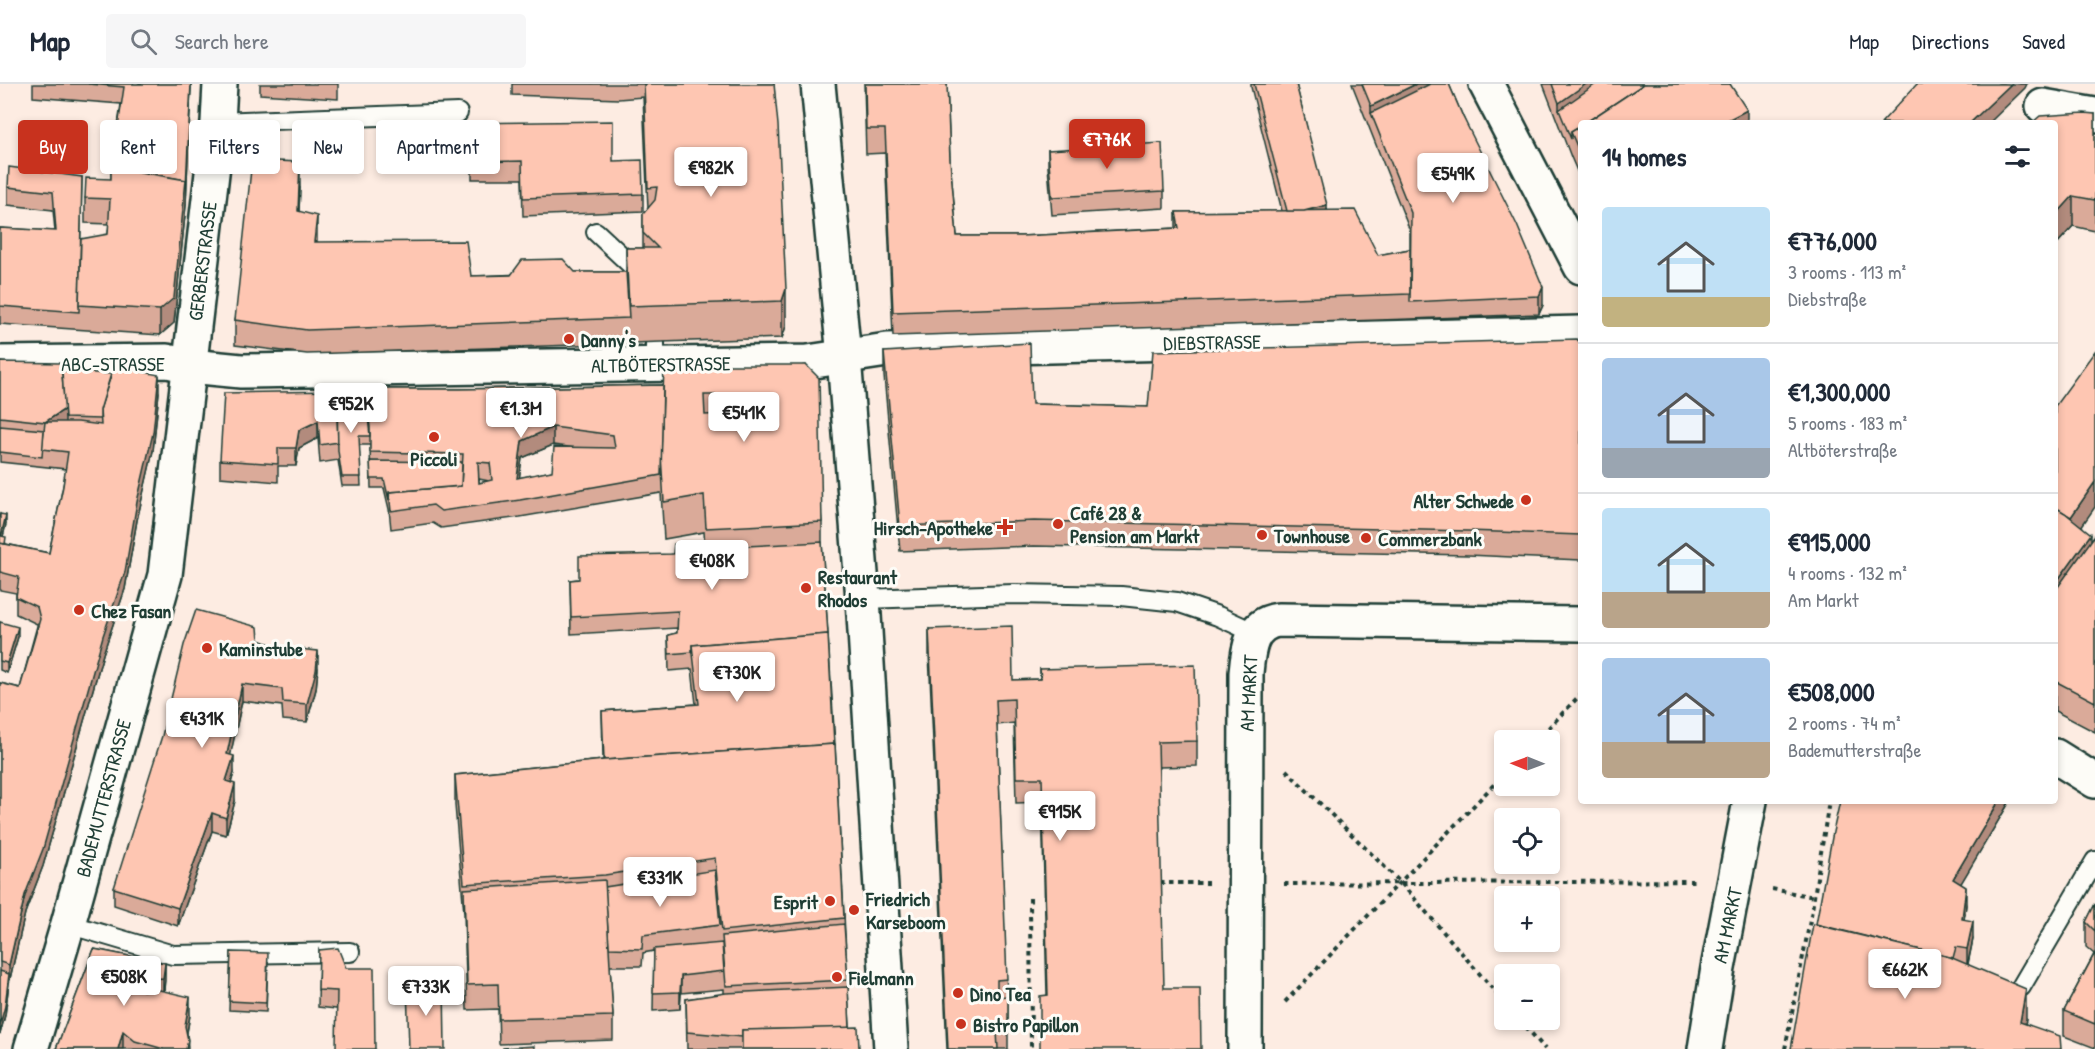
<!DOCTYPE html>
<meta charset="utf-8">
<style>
:root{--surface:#fff;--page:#f6f6f7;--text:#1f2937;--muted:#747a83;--line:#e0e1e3;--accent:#c8321e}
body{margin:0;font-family:"Patrick Hand",sans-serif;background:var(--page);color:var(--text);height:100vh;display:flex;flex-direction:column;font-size:22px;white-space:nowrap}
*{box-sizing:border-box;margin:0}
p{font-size:20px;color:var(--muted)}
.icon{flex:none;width:33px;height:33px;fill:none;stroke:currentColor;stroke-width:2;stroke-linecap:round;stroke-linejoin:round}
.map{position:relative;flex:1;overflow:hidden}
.sheet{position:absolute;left:1578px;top:36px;width:480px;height:684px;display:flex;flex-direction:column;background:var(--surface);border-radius:6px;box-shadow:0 3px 9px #0003}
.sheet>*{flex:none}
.banner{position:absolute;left:18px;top:36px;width:570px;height:54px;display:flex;gap:12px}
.needle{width:39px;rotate:271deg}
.buttons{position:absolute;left:1494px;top:646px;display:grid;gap:12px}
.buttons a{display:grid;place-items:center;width:66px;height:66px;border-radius:6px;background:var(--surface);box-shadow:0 3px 9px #0003;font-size:30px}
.price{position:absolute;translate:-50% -51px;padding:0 14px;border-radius:6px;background:#fff;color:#222;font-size:20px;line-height:39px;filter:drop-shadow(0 2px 3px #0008)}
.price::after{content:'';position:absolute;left:50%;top:36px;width:18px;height:14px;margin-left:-9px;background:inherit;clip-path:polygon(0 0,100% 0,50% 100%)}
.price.selected{background:var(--accent);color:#fff}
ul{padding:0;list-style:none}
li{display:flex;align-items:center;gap:18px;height:150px;padding:0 24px}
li+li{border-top:2px solid var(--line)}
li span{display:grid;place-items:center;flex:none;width:168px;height:120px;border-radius:6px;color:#555}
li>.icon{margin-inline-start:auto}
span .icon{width:72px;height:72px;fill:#fffc;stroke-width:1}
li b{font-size:26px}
h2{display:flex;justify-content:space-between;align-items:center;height:72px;padding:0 24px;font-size:26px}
.tag{padding:0 21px;border-radius:6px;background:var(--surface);box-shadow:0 3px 9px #0003;font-size:21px;line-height:54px}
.tag.selected{background:var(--accent);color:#fff}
header{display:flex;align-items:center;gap:36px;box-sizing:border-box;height:84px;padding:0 30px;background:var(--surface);border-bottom:2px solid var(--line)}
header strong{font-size:28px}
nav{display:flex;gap:33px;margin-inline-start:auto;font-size:21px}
.search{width:420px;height:54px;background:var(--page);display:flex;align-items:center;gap:15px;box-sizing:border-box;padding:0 21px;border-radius:6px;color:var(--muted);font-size:22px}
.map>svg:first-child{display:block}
</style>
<header>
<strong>Map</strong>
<div class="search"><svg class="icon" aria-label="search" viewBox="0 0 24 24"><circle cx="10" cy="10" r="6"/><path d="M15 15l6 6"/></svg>Search here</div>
<nav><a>Map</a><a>Directions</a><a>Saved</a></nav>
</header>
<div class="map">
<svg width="2095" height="965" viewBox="0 0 2095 965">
<rect width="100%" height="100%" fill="#fdece2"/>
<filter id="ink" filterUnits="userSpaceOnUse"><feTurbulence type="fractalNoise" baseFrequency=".0167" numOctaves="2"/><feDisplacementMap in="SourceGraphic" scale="12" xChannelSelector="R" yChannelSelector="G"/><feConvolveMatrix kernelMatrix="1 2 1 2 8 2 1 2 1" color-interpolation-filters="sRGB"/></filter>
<g filter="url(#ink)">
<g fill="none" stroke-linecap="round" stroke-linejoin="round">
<g stroke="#1f3d34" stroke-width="22">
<g id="lane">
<polyline points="218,38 458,29"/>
<polyline points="596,148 644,193"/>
<polyline points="655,258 655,280"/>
<polyline points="863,515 1014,510 1121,512 1177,518 1218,532 1255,549"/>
<polyline points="68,840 173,871 350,868"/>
<polyline points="2021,903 2095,777"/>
</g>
</g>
<g stroke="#1f3d34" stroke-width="38">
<g id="street">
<polyline points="818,0 844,273 863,515 891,965"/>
<polyline points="1486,0 1581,183"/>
<polyline points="2043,22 2095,31"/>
<polyline points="0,279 167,277 190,282 241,287 808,278 887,266 1581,249"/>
<polyline points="2055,672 2095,697"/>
<polyline points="31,965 68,840 165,491 218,38 220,0"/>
<path d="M1245 965 1246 589C1248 566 1250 540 1278 536L1581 540"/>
<polyline points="1705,965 1718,884 1750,717"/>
</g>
</g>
<g stroke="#1f3d34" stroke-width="4" stroke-dasharray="4.5 4.5" stroke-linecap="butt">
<polyline points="1536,657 1581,610"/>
<polyline points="1286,686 1401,799 1504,918"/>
<polyline points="1160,799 1208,799"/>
<polyline points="1284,800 1697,797"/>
<polyline points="1772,805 1814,813"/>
<polyline points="1030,814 1031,965"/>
<polyline points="1285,918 1504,690"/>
<polyline points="1520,936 1545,965"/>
<polyline points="1785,965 1812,826 1829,717"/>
</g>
<use href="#lane" stroke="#fdfcf7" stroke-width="18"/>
<use href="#street" stroke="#fdfcf7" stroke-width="33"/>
</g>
<g fill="#daaa99" stroke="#1f3d34" stroke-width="1.5" fill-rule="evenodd">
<polygon points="33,0 191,0 186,121 174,239 160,251 0,240 0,144 55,147 53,126 8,121 8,103 82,93 80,181 108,150 109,140 85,139 85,114 111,95 111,83 112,83 121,20 33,13"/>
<polygon points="260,0 338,0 338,15 260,10"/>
<polygon points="512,0 774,0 786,242 782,254 307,270 235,261 235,236 300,103 299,127 316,158 471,192 575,188 626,188 626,164 643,164 643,130 648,125 643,13 618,15 512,11"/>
<polygon points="864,0 947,0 950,76 957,152 1021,152 1176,144 1176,128 1282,127 1251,3 1251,0 1296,0 1327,126 1378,171 1410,165 1410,147 1352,0 1449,0 1543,221 1539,230 1410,235 893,252 885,69 866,70"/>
<polygon points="1543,0 1730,0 1747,39 1581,39 1581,96 1571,73"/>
<polygon points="2095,30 2095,147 2073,142 2055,162 2055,39"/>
<polygon points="472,39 613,77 643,110 643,127 523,132 522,95 472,95"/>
<polygon points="1048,66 1164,107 1164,124 1052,131 1048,83"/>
<polygon points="1581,260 1581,476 1468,471 1034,462 900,467 884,292 884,268 1032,320 1148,323"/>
<polygon points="0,278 62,287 159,308 153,367 137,436 125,505 103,570 43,782 25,829 9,899 5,931 0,950 0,599 20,604 37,542 37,540 16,530 16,509 0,506 0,430 6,440 3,452 6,460 49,469 63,402 66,385 0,378"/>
<path d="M806 281 822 438V458L835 660 850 944 859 965H687L686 915 724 910V905L681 909 680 925 653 927 654 867 643 869 642 882H610L613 932V956L499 960 498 925 467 926 464 830 455 721V691L603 676 602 627 696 620 692 585 669 587 668 551 677 549V544L571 550 570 496 579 495 673 470 705 464 704 448 664 455 661 409 520 433 441 444 433 439 391 445 389 425 384 404H371L370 361H359L361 402H342L338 376 320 379 318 354 299 364 296 382H278V398L220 393V376L337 315 366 313V305H460L663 301ZM553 361 577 364 552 387 519 394 522 374ZM479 395 489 397 479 399Z"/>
<polygon points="2055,322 2082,442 2091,456 2095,451 2095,648 2055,627"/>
<polygon points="0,538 18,553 7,589 0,586"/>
<polygon points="929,545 1013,596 1040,595 1040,585 1197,657 1197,682 1159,683 1047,911 1042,718 1016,719 1014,639 997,641 1007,912 1008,912 1008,965 947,965 929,570"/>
<polygon points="259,556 318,584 316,605 307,638 283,636 282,622 242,617 230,671 234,689 231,699 235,717 226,751 212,747 178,842 114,821 114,804"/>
<polygon points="2010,717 1960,800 1966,821 1964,835 1973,855 1968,880 2026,935 2025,940 2061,965 1816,840"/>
<polygon points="2095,820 2095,964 2064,952 2064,927 2094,870 2086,863 2086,838"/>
<polygon points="94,865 165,879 164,907 190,931 187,949 188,965 56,965"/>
<polygon points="319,866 375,965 336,925 318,923"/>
<polygon points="231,868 268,878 266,928 229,926"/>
</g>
<g fill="#b28b7d" stroke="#1f3d34" stroke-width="1.5">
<polygon points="191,0 186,121 174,239 160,251 160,226"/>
<polygon points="1416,0 1446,0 1371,29 1371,22"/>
<polygon points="1586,0 1622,0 1559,26 1559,19"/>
<polygon points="2011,0 2027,0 2025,4 1989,39 1970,39"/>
<polygon points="1747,26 1747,39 1722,39"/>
<polygon points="300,78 300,103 298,151 298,127"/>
<polygon points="2073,112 2073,142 2055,162 2055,132"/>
<polygon points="1327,121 1327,138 1288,131"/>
<polygon points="317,132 317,157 314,182 314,158"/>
<polygon points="1543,203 1543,221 1539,230 1539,212"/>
<polygon points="786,205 786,242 782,254 782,217"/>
<polygon points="159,291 159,308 153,367 137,436 125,505 103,570 43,782 25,829 9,899 5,931 0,950 0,941 9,890 9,881 25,811"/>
<polygon points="65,325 65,343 45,338"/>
<polygon points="318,337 318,354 299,364 296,382 296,364 299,346"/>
<polygon points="553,343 553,361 522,374 517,412 517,394 522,357"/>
<polygon points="2095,398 2095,423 2065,466 2065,442"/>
<polygon points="6,431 6,440 1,461 1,452"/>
<polygon points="2091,450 2091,487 2055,538 2055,500"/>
<polygon points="18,543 18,553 7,589 7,579"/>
<polygon points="318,567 318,584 316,605 307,638 307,620"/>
<polygon points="242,600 242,617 227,688 227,670"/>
<polygon points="234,672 234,689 226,715 226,697"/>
<polygon points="235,700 235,717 226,751 226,734"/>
<polygon points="1999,717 2010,717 1953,813 1953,795"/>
<polygon points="212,729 212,747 178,842 178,824"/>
<polygon points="1966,803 1966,821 1962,852 1962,835"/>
<polygon points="1973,837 1973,855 1967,883 1967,865"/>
<polygon points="165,879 165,897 163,912 163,894"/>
<polygon points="681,892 681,909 680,925 680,908"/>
<polygon points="2026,905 2026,935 2020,965 2020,938"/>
<polygon points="190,913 190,931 185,959 185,942"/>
<polygon points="123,947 123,965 118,965"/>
</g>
<g fill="#fec6b2" stroke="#1f3d34" stroke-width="1.5" fill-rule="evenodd">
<polygon points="88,0 191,0 186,103 186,96 112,83 124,3"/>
<polygon points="644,0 774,0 778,41 786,205 782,217 629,222 626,164 658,164 643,149 643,130 655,116 657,103 648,104"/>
<polygon points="865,0 947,0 950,76 957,152 1021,152 1179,144 1176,128 1355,126 1378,171 1410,165 1410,210 893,228 885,45 866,45"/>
<polygon points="1254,0 1296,0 1327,121 1304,127 1287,127"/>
<polygon points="1362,0 1416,0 1371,22"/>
<polygon points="1430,0 1449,0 1463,33 1517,141 1543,203 1539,212 1410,218 1411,129 1371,29"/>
<polygon points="1552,0 1586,0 1559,19"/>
<polygon points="1596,0 1644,0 1585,39 1581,39 1581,42 1571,48 1571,55 1559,26"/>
<polygon points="1644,0 1730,0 1747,26 1722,39 1585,39"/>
<polygon points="1917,0 2011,0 1970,39 1881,39"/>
<polygon points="2084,29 2095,30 2095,116 2073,112 2055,132 2055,39 2032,39 2040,32"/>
<polygon points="613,37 613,77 642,76 643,110 523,114 522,77 472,78 472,39"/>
<polygon points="1581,42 1581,72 1571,48"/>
<polygon points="1162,59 1164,107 1052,113 1048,66"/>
<polygon points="252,76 300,78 298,127 317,132 314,158 466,157 471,192 511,191 522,176 563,175 575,188 626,188 629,234 307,246 235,236"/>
<polygon points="9,83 82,93 79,228 0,222 0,144 56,147 53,108 8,103"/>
<polygon points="111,83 186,96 174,214 160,226 79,221 81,155 108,150 110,115 85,114 86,94 111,95"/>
<polygon points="1577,255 1581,260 1581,451 1468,447 1034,437 900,442 884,268 1030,259 1032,320 1148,323 1153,267"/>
<polygon points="2095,267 2095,398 2071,433 2055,423 2055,322"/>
<polygon points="0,278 61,279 65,325 45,338 78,338 101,341 100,326 114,282 159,291 153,349 137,418 125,488 103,552 43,765 25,811 9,881 0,878 0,599 20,604 40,535 37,523 16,513 19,493 0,488 0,459 49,469 63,402 68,368 42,365 45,338 0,333"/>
<path d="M664 281H806L819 294 822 438 706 444 704 411 664 418 661 371ZM704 311H739V329L705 331Z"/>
<polygon points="62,287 111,290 100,326 100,335 65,334"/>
<path d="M663 301 661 391 520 416 441 427 433 421 391 427 389 408 461 402 463 370 370 368V343L366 305H460ZM553 343 613 351 615 364 554 363 552 387 517 394 522 357ZM478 378 490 379 492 396 479 399Z"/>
<polygon points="336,307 338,358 320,361 318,337 299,346 296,364 278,364 278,380 220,376 224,309"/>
<polygon points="366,313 370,352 359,352 361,393 342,393 338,367 337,315"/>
<polygon points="0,342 44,346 42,373 0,368"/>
<polygon points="370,377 462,378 461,402 389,408 389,416 384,395 371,395"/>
<polygon points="2055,423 2065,429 2091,450 2055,500"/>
<polygon points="0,430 6,431 1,452 6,453 5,460 0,459"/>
<polygon points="2095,451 2095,618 2055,597 2055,507"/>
<polygon points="822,458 828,550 692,561 692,568 669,570 668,551 677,549 678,527 571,533 570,496 579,495 579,472 673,470 674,460 706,464"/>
<polygon points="196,526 258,543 259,556 279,563 318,567 316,587 307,620 283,618 282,605 242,600 227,670 234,672 226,697 235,700 226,734 212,729 178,824 114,804 162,652 184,561"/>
<polygon points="0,538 18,543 7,579 0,577"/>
<polygon points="1012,542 1013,596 1041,595 1040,585 1195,581 1197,657 1158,658 1164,904 1200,904 1201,965 1040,965 1040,912 1048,911 1042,694 1016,694 1014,615 996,616 1007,895 997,896 997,913 1008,912 1008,947 997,947 998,965 948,965 929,545"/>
<polygon points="828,550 834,660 604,676 602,627 699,620 692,561"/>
<polygon points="835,660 844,834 722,847 715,774 605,791 464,800 455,691 604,676"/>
<polygon points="1840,717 1999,717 1953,795 1966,803 1962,835 1973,837 1967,865 1956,863 1953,874 1816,840 1833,748"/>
<polygon points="715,786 720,841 643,851 642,865 609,864 605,803"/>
<polygon points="605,796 613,932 499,935 498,900 467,901 464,805"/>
<polygon points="2095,820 2095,847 2086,838"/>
<polygon points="844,840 848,896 726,902 722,852"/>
<polygon points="1813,840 1950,873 2026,905 2020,938 2060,952 2061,965 1791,965"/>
<polygon points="722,859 724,887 681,892 680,908 653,909 654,865"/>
<polygon points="338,864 346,884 374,884 375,965 336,965 337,907 318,906 319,866"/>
<polygon points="94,865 165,879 163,894 141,896 143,907 155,905 190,913 185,942 188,956 186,965 164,965 135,957 123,947 118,965 56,965"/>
<polygon points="231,868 268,869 266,919 229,917"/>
<polygon points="2095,869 2095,940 2064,927"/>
<polygon points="0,887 9,890 5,922 0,941"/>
<polygon points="407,901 444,901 445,965 409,965"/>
<polygon points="848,903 850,944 742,946 742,953 687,948 686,915 726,909"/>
<polygon points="858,943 859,965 742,965 742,946"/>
<polygon points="534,962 534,965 503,965 503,964"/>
</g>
</g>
<g fill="#c8321e" stroke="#fdfcf7" stroke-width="2">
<circle cx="569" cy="255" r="6"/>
<circle cx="434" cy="353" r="6"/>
<circle cx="1526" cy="416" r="6"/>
<circle cx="1058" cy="440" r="6"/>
<path d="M1002 434h6v6h6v6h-6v6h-6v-6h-6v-6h6z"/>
<circle cx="1262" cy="451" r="6"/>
<circle cx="1366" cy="454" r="6"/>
<circle cx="806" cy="504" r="6"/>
<circle cx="79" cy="526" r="6"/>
<circle cx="207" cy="564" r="6"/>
<circle cx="830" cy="817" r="6"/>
<circle cx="854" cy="826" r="6"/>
<circle cx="837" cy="893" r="6"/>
<circle cx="958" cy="909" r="6"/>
<circle cx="961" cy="940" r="6"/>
</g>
<g text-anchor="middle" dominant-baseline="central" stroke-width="6" stroke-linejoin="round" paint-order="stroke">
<g font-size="20" fill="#1f3d34" stroke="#fdfcf7">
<text transform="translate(202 177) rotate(-83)">GERBERSTRASSE</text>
<text transform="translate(1212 258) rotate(-1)">DIEBSTRASSE</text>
<text x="113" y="279">ABC-STRASSE</text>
<text transform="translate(661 280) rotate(-1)">ALTBÖTERSTRASSE</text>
<text transform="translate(1248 609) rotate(-87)">AM MARKT</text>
<text transform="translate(103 714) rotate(-75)">BADEMUTTERSTRASSE</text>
<text transform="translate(1727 841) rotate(-78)">AM MARKT</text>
</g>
<g font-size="20" font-weight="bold" fill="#1f3d34" stroke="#fdfcf7" text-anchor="start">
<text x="581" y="255">Danny's</text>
<text x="434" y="374" text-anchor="middle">Piccoli</text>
<text x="1514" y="416" text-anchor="end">Alter Schwede</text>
<text x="1070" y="428">Café 28 &amp;<tspan x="1070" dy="23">Pension am Markt</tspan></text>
<text x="993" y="443" text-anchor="end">Hirsch-Apotheke</text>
<text x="1274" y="451">Townhouse</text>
<text x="1378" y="454">Commerzbank</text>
<text x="818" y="492">Restaurant<tspan x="818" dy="23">Rhodos</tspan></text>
<text x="91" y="526">Chez Fasan</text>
<text x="219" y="564">Kaminstube</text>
<text x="866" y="814">Friedrich<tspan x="866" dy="23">Karseboom</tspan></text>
<text x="818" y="817" text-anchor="end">Esprit</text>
<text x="849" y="893">Fielmann</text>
<text x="970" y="909">Dino Tea</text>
<text x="973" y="940">Bistro Papillon</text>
</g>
</g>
</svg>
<div class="buttons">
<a><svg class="needle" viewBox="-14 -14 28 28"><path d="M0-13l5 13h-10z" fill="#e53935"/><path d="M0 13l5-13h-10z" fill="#747a83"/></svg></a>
<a><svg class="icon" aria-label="locate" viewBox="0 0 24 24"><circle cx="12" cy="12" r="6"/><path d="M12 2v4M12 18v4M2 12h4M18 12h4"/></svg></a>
<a>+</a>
<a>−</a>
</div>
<b class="price selected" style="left:1107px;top:86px">€776K</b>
<b class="price" style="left:711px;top:114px">€982K</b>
<b class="price" style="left:1453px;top:120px">€549K</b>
<b class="price" style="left:351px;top:350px">€952K</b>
<b class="price" style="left:521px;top:355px">€1.3M</b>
<b class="price" style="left:744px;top:359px">€541K</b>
<b class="price" style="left:712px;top:507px">€408K</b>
<b class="price" style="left:737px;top:619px">€730K</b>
<b class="price" style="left:202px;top:665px">€431K</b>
<b class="price" style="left:1060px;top:758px">€915K</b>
<b class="price" style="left:660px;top:824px">€331K</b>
<b class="price" style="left:1905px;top:916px">€662K</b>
<b class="price" style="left:124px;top:923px">€508K</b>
<b class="price" style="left:426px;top:933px">€733K</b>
<div class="banner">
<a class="tag selected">Buy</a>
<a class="tag">Rent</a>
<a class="tag">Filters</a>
<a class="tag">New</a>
<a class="tag">Apartment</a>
</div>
<section class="sheet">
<h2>14 homes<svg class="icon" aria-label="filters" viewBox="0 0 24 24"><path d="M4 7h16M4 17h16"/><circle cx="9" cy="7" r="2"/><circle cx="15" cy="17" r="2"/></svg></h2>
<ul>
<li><span style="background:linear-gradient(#bfe0f5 75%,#c2b280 0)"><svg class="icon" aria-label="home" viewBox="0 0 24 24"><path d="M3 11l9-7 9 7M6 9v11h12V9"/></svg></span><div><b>€776,000</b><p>3 rooms · 113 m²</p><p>Diebstraße</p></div></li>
<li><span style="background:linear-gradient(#a9c7e8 75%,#9aa5b1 0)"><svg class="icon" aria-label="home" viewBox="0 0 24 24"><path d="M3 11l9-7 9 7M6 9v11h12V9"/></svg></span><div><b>€1,300,000</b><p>5 rooms · 183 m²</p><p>Altböterstraße</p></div></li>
<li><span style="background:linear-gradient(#bfe0f5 70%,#b9a48a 0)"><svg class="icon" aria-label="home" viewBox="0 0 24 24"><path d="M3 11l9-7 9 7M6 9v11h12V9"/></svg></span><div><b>€915,000</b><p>4 rooms · 132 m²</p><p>Am Markt</p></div></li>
<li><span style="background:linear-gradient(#a9c7e8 70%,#b9a48a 0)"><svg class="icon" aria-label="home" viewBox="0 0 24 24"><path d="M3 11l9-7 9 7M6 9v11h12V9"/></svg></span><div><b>€508,000</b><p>2 rooms · 74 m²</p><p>Bademutterstraße</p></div></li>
</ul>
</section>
</div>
